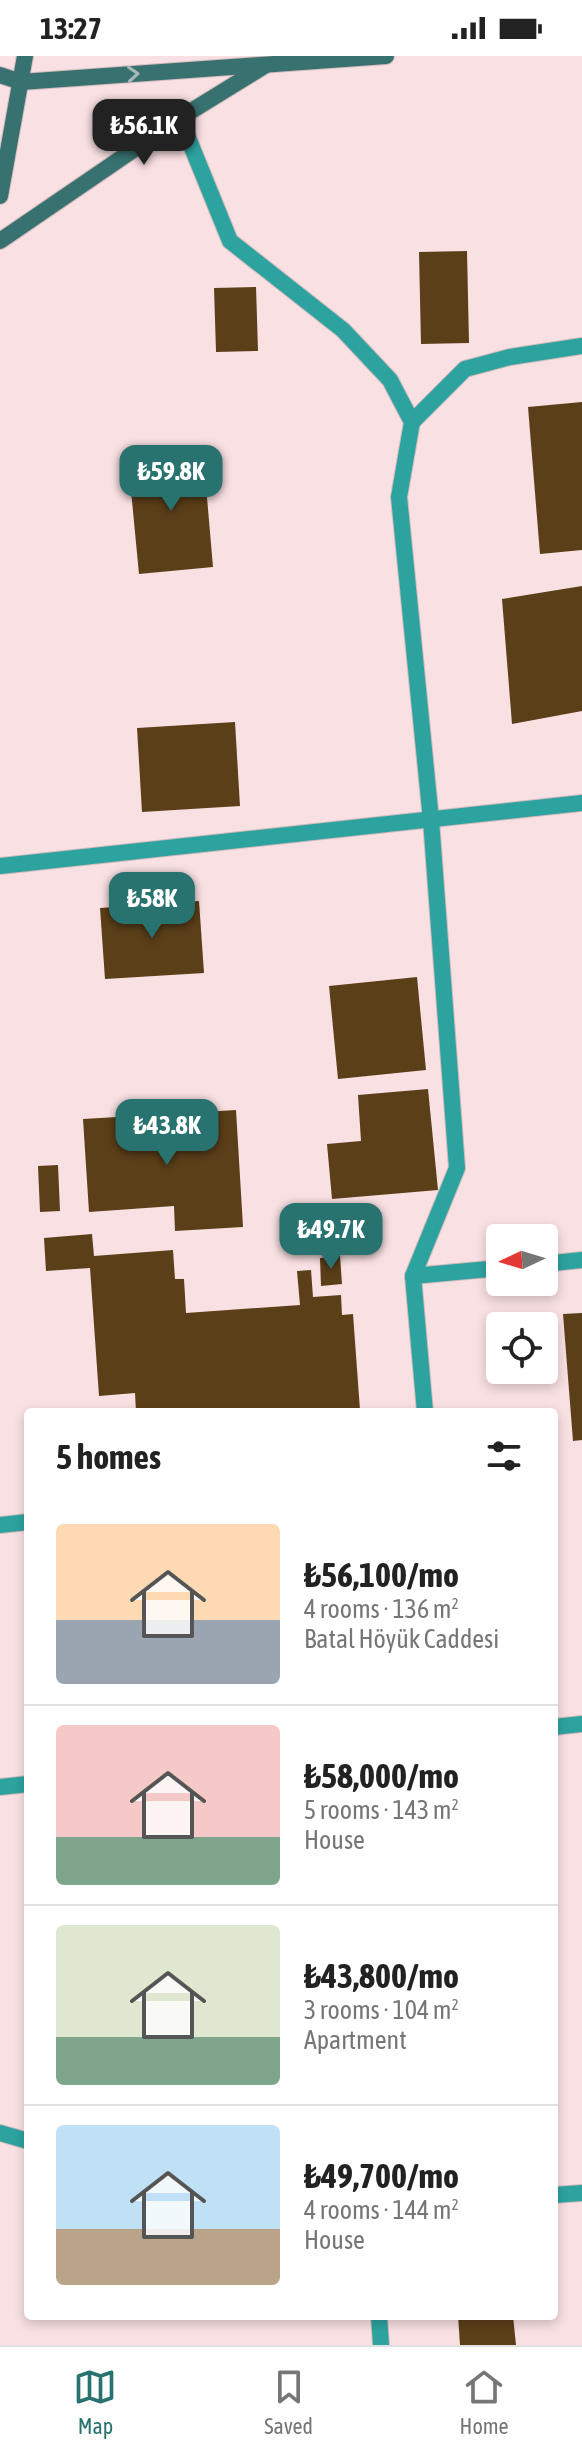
<!DOCTYPE html>
<meta charset="utf-8">
<style>
:root{--surface:#fff;--page:#f2f2f2;--text:#222;--muted:#767676;--line:#e0e0e0;--accent:#287270}
body{margin:0;font-family:"Asap Condensed",sans-serif;background:var(--page);color:var(--text);height:100vh;display:flex;flex-direction:column;font-size:30px;white-space:nowrap}
*{box-sizing:border-box;margin:0}
p{font-size:26px;color:var(--muted)}
.icon{flex:none;width:44px;height:44px;fill:none;stroke:currentColor;stroke-width:2;stroke-linecap:round;stroke-linejoin:round}
.map{position:relative;flex:1;overflow:hidden}
.sheet{position:absolute;left:24px;top:1352px;width:534px;height:912px;display:flex;flex-direction:column;background:var(--surface);border-radius:8px;box-shadow:0 4px 12px #0003}
.sheet>*{flex:none}
.needle{width:52px;rotate:266deg}
.buttons{position:absolute;left:486px;top:1168px;display:grid;gap:16px}
.buttons a{display:grid;place-items:center;width:72px;height:72px;border-radius:8px;background:var(--surface);box-shadow:0 4px 12px #0003;font-size:40px}
.price{position:absolute;translate:-50% -68px;padding:0 18px;border-radius:16px;background:var(--accent);color:#fff;font-size:26px;line-height:52px;filter:drop-shadow(0 2px 4px #0008)}
.price::after{content:'';position:absolute;left:50%;top:48px;width:24px;height:18px;margin-left:-12px;background:inherit;clip-path:polygon(0 0,100% 0,50% 100%)}
.price.on{background:#222;color:#fff}
ul{padding:0;list-style:none}
li{display:flex;align-items:center;gap:24px;height:200px;padding:0 32px}
li+li{border-top:2px solid var(--line)}
li span{display:grid;place-items:center;flex:none;width:224px;height:160px;border-radius:8px;color:#555}
li>.icon{margin-inline-start:auto}
span .icon{width:96px;height:96px;fill:#fffc;stroke-width:1}
li b{font-size:34px}
h2{display:flex;justify-content:space-between;align-items:center;height:96px;padding:0 32px;font-size:34px}
.status{display:flex;justify-content:space-between;align-items:center;height:56px;padding:0 40px;background:var(--surface);direction:ltr}
.status svg{height:22px;fill:currentColor}
.tabs{display:flex;justify-content:space-around;align-items:center;height:112px;border-top:2px solid var(--line);background:var(--surface);font-size:22px;color:var(--muted)}
.tabs a{display:grid;justify-items:center;gap:4px}
.tabs .on{color:var(--accent)}
.map>svg:first-child{display:block}
</style>
<div class="status"><b>13:27</b><svg viewBox="0 0 49 12"><path d="M0 12V9h3v3zM5 12V6h3v6zM10 12V3h3v9zM15 12V0h3v12zM26 1h20v11H26zM47 4h2v5h-2z"/></svg></div>
<div class="map">
<svg width="582" height="2289" viewBox="0 0 582 2289">
<rect width="100%" height="100%" fill="#f9e0e2"/>
<g fill="#5b3f19">
<polygon points="467,195 469,287 421,288 419,196"/>
<polygon points="256,231 258,295 216,296 214,232"/>
<polygon points="582,346 582,494 540,498 528,351"/>
<polygon points="203,395 213,511 139,518 128,403"/>
<polygon points="582,530 582,655 512,668 502,543"/>
<polygon points="235,666 240,750 142,756 137,672"/>
<polygon points="199,845 204,917 105,923 100,852"/>
<polygon points="417,921 426,1014 338,1023 329,930"/>
<polygon points="428,1033 438,1134 332,1143 327,1088 361,1085 358,1039"/>
<polygon points="236,1054 243,1171 175,1175 174,1150 89,1156 83,1063"/>
<polygon points="58,1109 60,1155 40,1156 38,1110"/>
<polygon points="92,1178 94,1200 173,1194 175,1223 184,1223 186,1257 300,1249 297,1215 311,1214 313,1241 341,1239 342,1259 353,1258 360,1354 136,1356 135,1337 99,1340 90,1212 46,1215 44,1182"/>
<polygon points="340,1200 342,1228 321,1230 320,1202"/>
<polygon points="582,1257 582,1384 573,1385 563,1258"/>
<polygon points="458,2260 513,2260 516,2289 460,2289"/>
</g>
<g fill="none" stroke-linecap="round" stroke-linejoin="round">
<g stroke="#d4bbbd" stroke-width="18">
<g id="street">
<polyline points="180,62 230,185 343,274 390,324 412,366 399,441 431,764 457,1112 413,1220 425,1356"/>
<polyline points="412,366 465,313 510,301 582,290"/>
<polyline points="0,810 582,747"/>
<polyline points="544,1208 582,1204"/>
<polyline points="413,1220 500,1212"/>
<polyline points="0,1469 28,1466"/>
<polyline points="554,1671 582,1668"/>
<polyline points="0,1731 28,1728"/>
<polyline points="0,2077 28,2085"/>
<polyline points="554,2139 582,2137"/>
<polyline points="379,2260 381,2289"/>
</g>
</g>
<g stroke="#d4bbbd" stroke-width="18">
<g id="secondary">
<polyline points="0,19 21,26 386,0"/>
<polyline points="0,140 25,0"/>
<polyline points="0,185 180,62 266,9"/>
</g>
</g>
<use href="#street" stroke="#2da3a0" stroke-width="16"/>
<use href="#secondary" stroke="#387270" stroke-width="16"/>
</g>
<defs><path id="oneway-chevron" d="M-2-3.5L2.5 0L-2 3.5" fill="none" stroke-width="1.6" stroke-linecap="round" stroke-linejoin="round" transform="scale(2)"/></defs>
<use stroke="#a5b7b7" href="#oneway-chevron" transform="translate(133 18) rotate(-4)"/>
</svg>
<div class="buttons">
<a><svg class="needle" viewBox="-14 -14 28 28"><path d="M0-13l5 13h-10z" fill="#e53935"/><path d="M0 13l5-13h-10z" fill="#767676"/></svg></a>
<a><svg class="icon" aria-label="locate" viewBox="0 0 24 24"><circle cx="12" cy="12" r="6"/><path d="M12 2v4M12 18v4M2 12h4M18 12h4"/></svg></a>
</div>
<b class="price on" style="left:144px;top:111px">₺56.1K</b>
<b class="price" style="left:171px;top:457px">₺59.8K</b>
<b class="price" style="left:152px;top:884px">₺58K</b>
<b class="price" style="left:167px;top:1111px">₺43.8K</b>
<b class="price" style="left:331px;top:1215px">₺49.7K</b>
<section class="sheet">
<h2>5 homes<svg class="icon" aria-label="filters" viewBox="0 0 24 24"><path d="M4 7h16M4 17h16"/><circle cx="9" cy="7" r="2"/><circle cx="15" cy="17" r="2"/></svg></h2>
<ul>
<li><span style="background:linear-gradient(#ffd9b3 60%,#9aa5b1 0)"><svg class="icon" aria-label="home" viewBox="0 0 24 24"><path d="M3 11l9-7 9 7M6 9v11h12V9"/></svg></span><div><b>₺56,100/mo</b><p>4 rooms · 136 m²</p><p>Batal Höyük Caddesi</p></div></li>
<li><span style="background:linear-gradient(#f6c9c9 70%,#7fa58c 0)"><svg class="icon" aria-label="home" viewBox="0 0 24 24"><path d="M3 11l9-7 9 7M6 9v11h12V9"/></svg></span><div><b>₺58,000/mo</b><p>5 rooms · 143 m²</p><p>House</p></div></li>
<li><span style="background:linear-gradient(#dfe7d0 70%,#7fa58c 0)"><svg class="icon" aria-label="home" viewBox="0 0 24 24"><path d="M3 11l9-7 9 7M6 9v11h12V9"/></svg></span><div><b>₺43,800/mo</b><p>3 rooms · 104 m²</p><p>Apartment</p></div></li>
<li><span style="background:linear-gradient(#bfe0f5 65%,#b9a48a 0)"><svg class="icon" aria-label="home" viewBox="0 0 24 24"><path d="M3 11l9-7 9 7M6 9v11h12V9"/></svg></span><div><b>₺49,700/mo</b><p>4 rooms · 144 m²</p><p>House</p></div></li>
</ul>
</section>
</div>
<nav class="tabs">
<a class="on"><svg class="icon" aria-label="map" viewBox="0 0 24 24"><path d="M3 6l6-2 6 2 6-2v14l-6 2-6-2-6 2zM9 4v14M15 6v14"/></svg>Map</a>
<a><svg class="icon" aria-label="saved" viewBox="0 0 24 24"><path d="M7 4h10v16l-5-4-5 4z"/></svg>Saved</a>
<a><svg class="icon" aria-label="home" viewBox="0 0 24 24"><path d="M3 11l9-7 9 7M6 9v11h12V9"/></svg>Home</a>
</nav>
